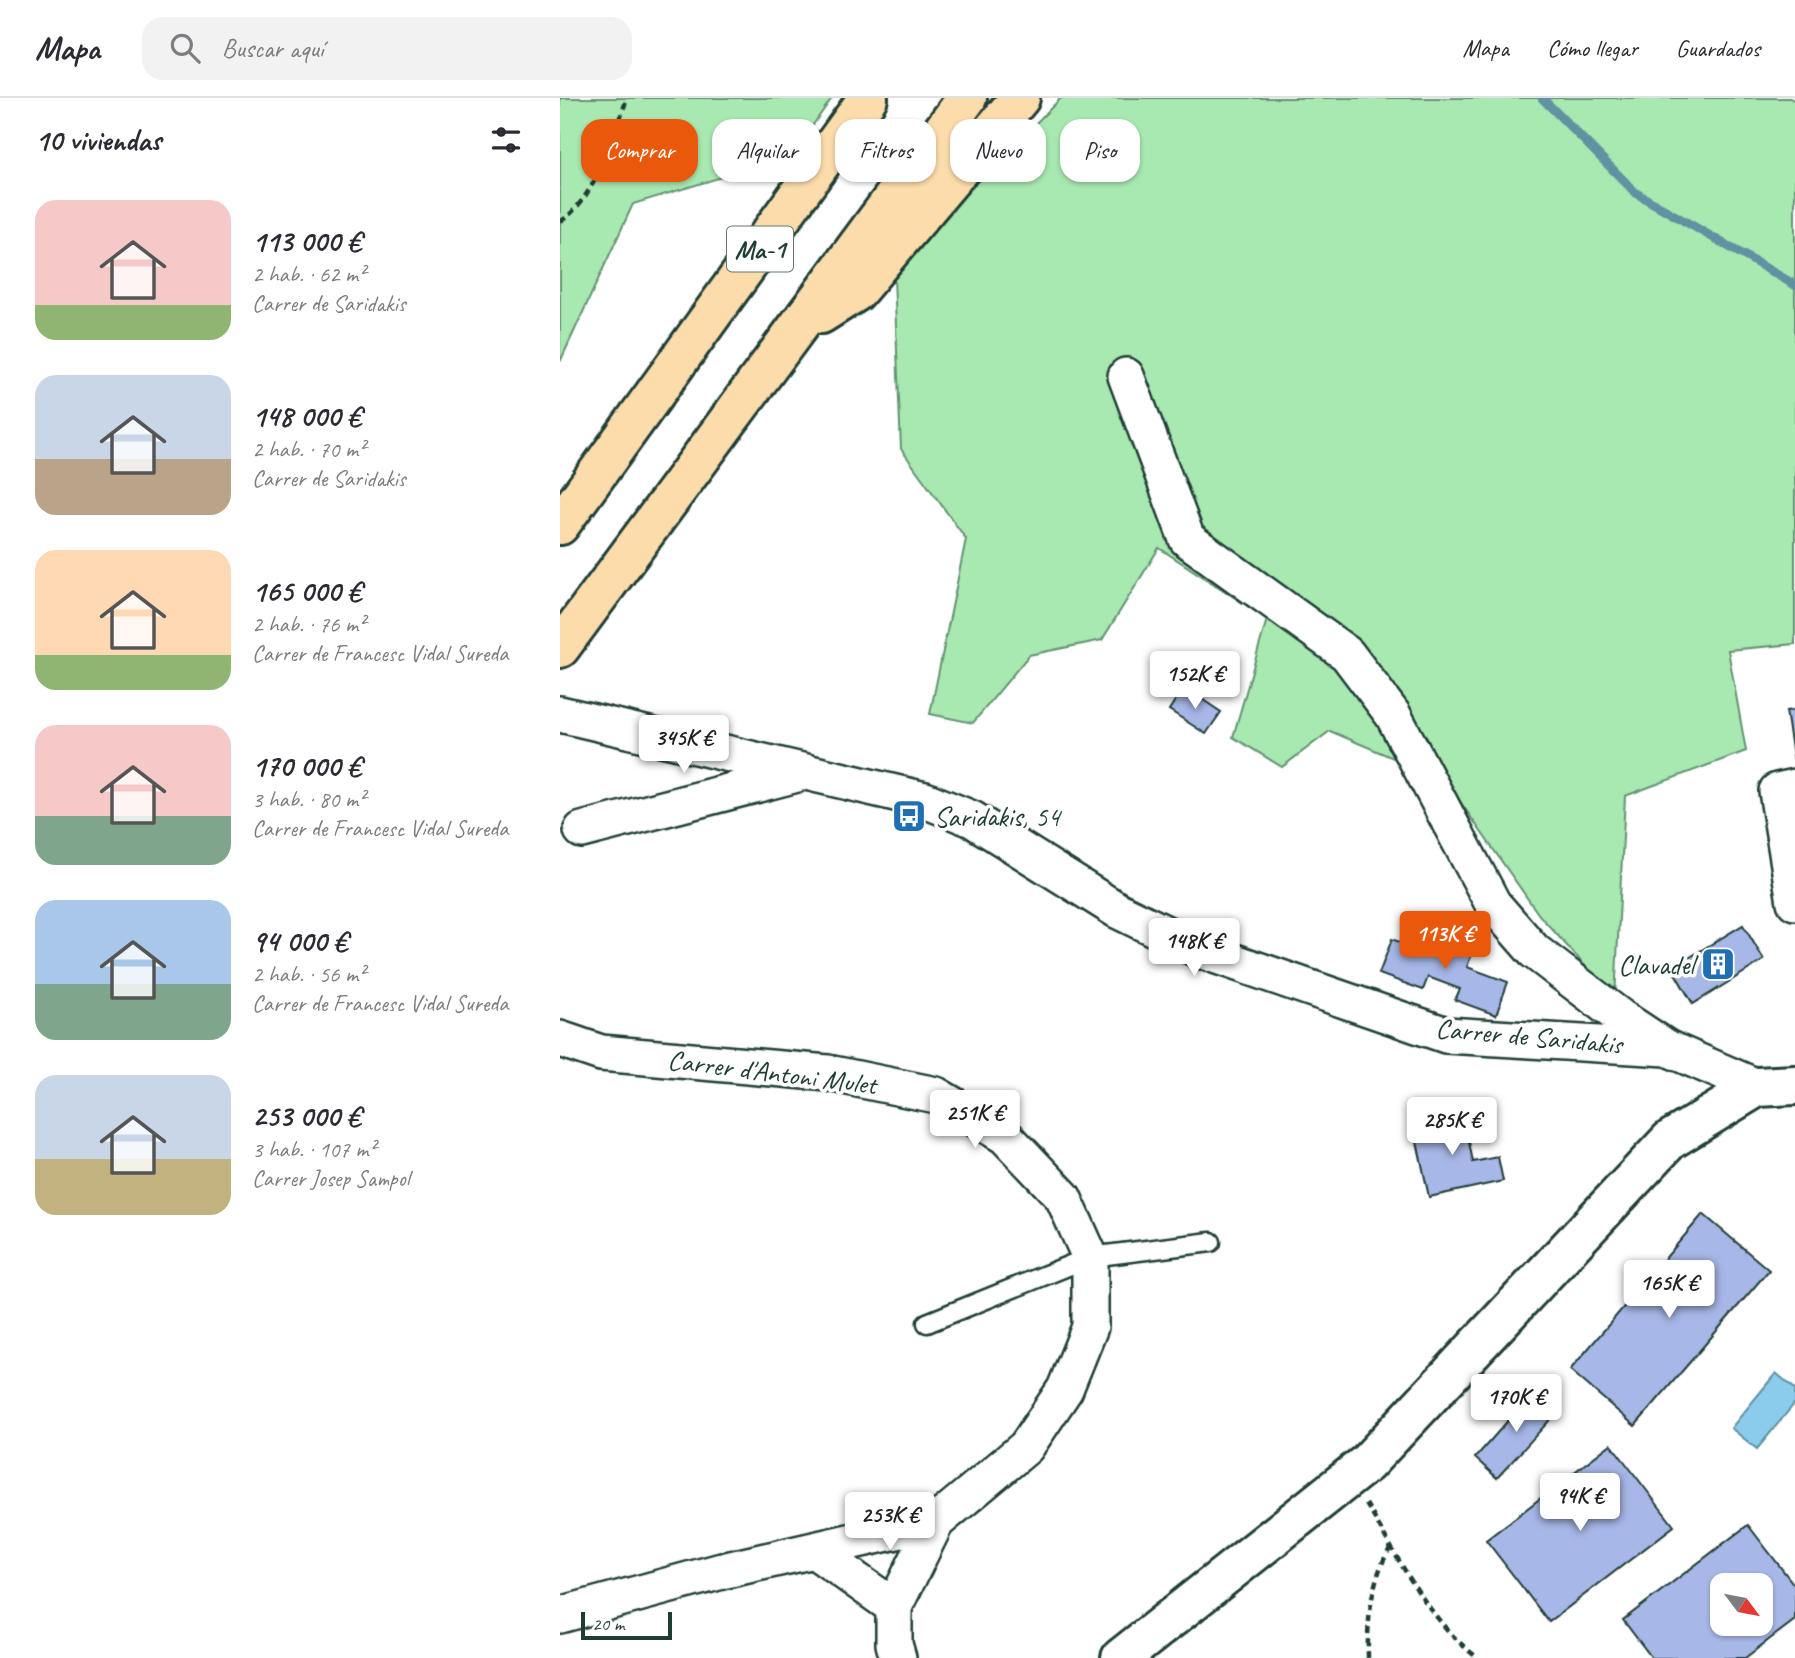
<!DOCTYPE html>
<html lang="es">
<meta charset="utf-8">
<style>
:root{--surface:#fff;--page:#f2f2f3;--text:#2b2b33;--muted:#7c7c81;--line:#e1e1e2;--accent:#ea580c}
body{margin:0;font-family:Caveat,sans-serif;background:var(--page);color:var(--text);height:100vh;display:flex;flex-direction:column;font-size:26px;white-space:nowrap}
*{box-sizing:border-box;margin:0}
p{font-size:23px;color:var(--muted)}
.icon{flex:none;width:38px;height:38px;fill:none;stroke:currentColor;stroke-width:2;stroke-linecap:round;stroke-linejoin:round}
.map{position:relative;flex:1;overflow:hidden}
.details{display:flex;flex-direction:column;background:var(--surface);width:560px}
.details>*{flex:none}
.top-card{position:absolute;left:21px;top:21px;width:665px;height:63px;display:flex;gap:14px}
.needle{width:46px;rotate:122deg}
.fabs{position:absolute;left:1150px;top:1475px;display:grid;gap:14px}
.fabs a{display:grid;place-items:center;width:63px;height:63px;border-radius:14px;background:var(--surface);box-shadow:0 2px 5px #0004;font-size:35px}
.scale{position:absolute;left:21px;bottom:18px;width:91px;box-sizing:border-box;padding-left:7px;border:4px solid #1f3d34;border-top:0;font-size:19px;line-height:24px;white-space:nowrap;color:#1f3d34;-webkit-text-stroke:5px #fff;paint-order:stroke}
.price{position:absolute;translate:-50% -60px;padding:0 16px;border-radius:7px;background:#fff;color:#222;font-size:23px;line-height:46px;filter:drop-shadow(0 2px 4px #0008)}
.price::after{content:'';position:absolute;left:50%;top:42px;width:21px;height:16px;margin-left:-10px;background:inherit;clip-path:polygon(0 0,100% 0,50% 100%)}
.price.on{background:var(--accent);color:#fff}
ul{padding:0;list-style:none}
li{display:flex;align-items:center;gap:21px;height:175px;padding:0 35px}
li span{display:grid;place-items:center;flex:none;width:196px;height:140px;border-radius:21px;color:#555}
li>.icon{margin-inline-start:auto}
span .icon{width:84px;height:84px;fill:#fffc;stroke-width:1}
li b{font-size:30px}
h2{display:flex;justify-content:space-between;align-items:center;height:84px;padding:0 35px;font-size:30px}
.pill{padding:0 24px;border-radius:21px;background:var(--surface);box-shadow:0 2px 5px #0004;font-size:24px;line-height:63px}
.pill.on{background:var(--accent);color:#fff}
header{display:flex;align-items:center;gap:42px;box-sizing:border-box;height:98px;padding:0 35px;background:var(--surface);border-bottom:2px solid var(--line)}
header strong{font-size:33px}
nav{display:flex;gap:38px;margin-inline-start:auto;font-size:24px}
.search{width:490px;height:63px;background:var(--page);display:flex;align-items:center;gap:18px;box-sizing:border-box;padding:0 24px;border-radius:21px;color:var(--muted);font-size:26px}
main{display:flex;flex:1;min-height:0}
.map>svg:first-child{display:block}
</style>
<header>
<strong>Mapa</strong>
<div class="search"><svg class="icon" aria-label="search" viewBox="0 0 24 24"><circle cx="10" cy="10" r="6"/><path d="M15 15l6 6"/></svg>Buscar aquí</div>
<nav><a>Mapa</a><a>Cómo llegar</a><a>Guardados</a></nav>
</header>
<main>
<section class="details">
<h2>10 viviendas<svg class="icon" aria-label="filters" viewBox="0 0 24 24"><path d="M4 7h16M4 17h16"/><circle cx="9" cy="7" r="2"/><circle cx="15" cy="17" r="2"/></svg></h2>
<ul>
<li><span style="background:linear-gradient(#f6c9c9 75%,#8fb573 0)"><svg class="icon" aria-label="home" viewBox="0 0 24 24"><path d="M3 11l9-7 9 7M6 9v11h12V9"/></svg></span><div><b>113 000 €</b><p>2 hab. · 62 m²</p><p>Carrer de Saridakis</p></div></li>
<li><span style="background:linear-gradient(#c9d6e8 60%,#b9a48a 0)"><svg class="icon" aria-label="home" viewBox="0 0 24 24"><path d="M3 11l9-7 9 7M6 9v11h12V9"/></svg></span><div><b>148 000 €</b><p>2 hab. · 70 m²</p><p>Carrer de Saridakis</p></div></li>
<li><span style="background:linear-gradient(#ffd9b3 75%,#8fb573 0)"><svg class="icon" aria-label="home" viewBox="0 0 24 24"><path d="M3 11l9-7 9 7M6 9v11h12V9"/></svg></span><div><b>165 000 €</b><p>2 hab. · 76 m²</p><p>Carrer de Francesc Vidal Sureda</p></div></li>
<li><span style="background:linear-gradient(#f6c9c9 65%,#7fa58c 0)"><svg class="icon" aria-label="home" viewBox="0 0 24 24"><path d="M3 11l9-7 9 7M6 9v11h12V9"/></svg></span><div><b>170 000 €</b><p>3 hab. · 80 m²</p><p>Carrer de Francesc Vidal Sureda</p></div></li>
<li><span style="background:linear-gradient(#a9c7e8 60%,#7fa58c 0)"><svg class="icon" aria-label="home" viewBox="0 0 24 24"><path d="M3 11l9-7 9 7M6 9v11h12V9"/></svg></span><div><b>94 000 €</b><p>2 hab. · 56 m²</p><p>Carrer de Francesc Vidal Sureda</p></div></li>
<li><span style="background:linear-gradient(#c9d6e8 60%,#c2b280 0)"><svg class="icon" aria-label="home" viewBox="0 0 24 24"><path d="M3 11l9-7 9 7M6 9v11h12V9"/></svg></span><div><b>253 000 €</b><p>3 hab. · 107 m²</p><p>Carrer Josep Sampol</p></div></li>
</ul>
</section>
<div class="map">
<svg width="1235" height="1560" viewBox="0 0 1235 1560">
<rect width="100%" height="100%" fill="#fff"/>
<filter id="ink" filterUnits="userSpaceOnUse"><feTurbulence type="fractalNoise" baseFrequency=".0143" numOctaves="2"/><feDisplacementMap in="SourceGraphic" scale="14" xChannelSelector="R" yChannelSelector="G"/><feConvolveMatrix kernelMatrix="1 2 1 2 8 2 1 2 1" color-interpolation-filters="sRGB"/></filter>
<g filter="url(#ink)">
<g fill="#a8e8b1" stroke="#649272" stroke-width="2">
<polygon points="0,0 272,0 231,58 73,106 0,264"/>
<polygon points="501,0 1230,0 1235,3 1235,546 1168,552 1186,653 1065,698 1055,901 979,817 885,682 770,633 722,669 673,639 707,521 599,450 542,542 469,557 413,625 370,616 406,441 341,351 334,180 384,117"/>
</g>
<polygon fill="#8bcbec" stroke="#6092a2" stroke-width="2" points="1216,1275 1235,1291 1235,1305 1197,1351 1171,1330"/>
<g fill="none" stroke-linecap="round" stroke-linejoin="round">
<polyline stroke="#6092a2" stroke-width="9" points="982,0 1076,95 1235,187"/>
</g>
<g fill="#a7b7e7" stroke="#1f3d34" stroke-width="2" fill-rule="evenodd">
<polygon points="624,589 661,614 646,636 609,612"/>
<polygon points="1235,612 1235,664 1234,664 1226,613"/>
<polygon points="1183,827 1204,862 1133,906 1112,870"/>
<polygon points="882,832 916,845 907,869 948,884 936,917 895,902 900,891 868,879 863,892 819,876 832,841 872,857"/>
<polygon points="903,1014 913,1064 938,1059 943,1083 869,1099 853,1025"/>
<polygon points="1143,1116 1209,1172 1075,1328 1010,1272"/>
<polygon points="975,1292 998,1313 937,1380 915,1360"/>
<polygon points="1051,1346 1114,1428 989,1524 926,1442"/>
<path d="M1188 1427 1235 1488V1522L1185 1560H1092L1063 1522ZM1162 1488H1200V1526H1162Z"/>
</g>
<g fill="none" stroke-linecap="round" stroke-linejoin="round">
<g stroke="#1f3d34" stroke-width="23">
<polyline id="lane" points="367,1225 530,1159 651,1144"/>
</g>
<g stroke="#1f3d34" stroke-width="40">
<g id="street">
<polyline points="566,278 627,441 787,556 833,617 933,806 974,853 1060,919 1104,948"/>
<polyline points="0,616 365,702 412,721 557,812 637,851 886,937 1107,950 1197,989"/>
<polyline points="1235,689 1217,693 1235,804"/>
<polyline points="22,732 237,676"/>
<polyline points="0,941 41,955 268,975 376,997 445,1038 503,1099 530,1159 530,1229 505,1291 466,1349 376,1424 162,1473 0,1517"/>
<polyline points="255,1453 334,1509"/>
<polyline points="338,1560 334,1546 334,1509 376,1424"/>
</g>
</g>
<g stroke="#1f3d34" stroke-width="44">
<polyline id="secondary" points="561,1560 807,1365 1110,1042 1197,989 1235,987"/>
</g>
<g stroke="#1f3d34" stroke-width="44">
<g id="highway">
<polyline points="261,216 296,194 460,0"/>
<polyline points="0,427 308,0"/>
<polyline points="0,550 407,0"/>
</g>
</g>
<g stroke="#1f3d34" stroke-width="4.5" stroke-dasharray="7 5" stroke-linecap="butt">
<path d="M0 124C35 101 54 39 67 0"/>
<path d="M806 1406C838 1459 868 1523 918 1560"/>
<path d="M808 1560C807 1523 811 1480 831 1449"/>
</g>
<use href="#lane" stroke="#fff" stroke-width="18"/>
<use href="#street" stroke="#fff" stroke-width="35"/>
<use href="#secondary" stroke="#fff" stroke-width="38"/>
<use href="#highway" stroke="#fddcac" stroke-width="38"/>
</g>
</g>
<defs>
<g id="bus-square" transform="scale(1.75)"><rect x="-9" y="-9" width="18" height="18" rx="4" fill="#1f6fb2" stroke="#fff"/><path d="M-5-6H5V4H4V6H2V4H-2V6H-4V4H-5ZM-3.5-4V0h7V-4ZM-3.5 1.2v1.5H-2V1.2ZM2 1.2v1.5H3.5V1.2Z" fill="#fff"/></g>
<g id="building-square" transform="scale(1.75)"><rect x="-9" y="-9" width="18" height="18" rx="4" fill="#1f6fb2" stroke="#fff"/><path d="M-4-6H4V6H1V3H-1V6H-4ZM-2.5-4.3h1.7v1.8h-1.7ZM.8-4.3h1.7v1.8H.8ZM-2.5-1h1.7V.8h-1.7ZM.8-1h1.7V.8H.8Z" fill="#fff"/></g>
</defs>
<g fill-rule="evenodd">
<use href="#bus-square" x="349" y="718"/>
<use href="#building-square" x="1158" y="866"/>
</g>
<g text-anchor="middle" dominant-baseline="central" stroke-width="7" stroke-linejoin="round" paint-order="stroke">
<rect fill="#fff" stroke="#627771" stroke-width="2" x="167" y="128.5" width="66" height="45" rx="5"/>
<g font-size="26" font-weight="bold" fill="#1f3d34">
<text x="200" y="151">Ma-1</text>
</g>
<g font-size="28" fill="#1f3d34" stroke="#fff" text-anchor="start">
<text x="374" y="718">Saridakis, 54</text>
<text x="1134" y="866" text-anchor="end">Clavadel</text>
</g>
<g font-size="28" fill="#1f3d34" stroke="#fff">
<text transform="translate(969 938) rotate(5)">Carrer de Saridakis</text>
<text transform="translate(212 974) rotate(7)">Carrer d'Antoni Mulet</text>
</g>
</g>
</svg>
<div class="fabs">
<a><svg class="needle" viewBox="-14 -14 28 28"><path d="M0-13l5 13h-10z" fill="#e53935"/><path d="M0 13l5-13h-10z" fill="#7c7c81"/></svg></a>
</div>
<div class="scale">20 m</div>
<b class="price" style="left:635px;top:613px">152K €</b>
<b class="price" style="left:124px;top:677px">345K €</b>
<b class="price on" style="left:885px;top:873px">113K €</b>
<b class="price" style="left:634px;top:880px">148K €</b>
<b class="price" style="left:415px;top:1052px">251K €</b>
<b class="price" style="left:892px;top:1059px">285K €</b>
<b class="price" style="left:1109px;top:1222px">165K €</b>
<b class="price" style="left:956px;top:1336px">170K €</b>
<b class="price" style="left:1020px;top:1435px">94K €</b>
<b class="price" style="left:330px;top:1454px">253K €</b>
<div class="top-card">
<a class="pill on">Comprar</a>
<a class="pill">Alquilar</a>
<a class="pill">Filtros</a>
<a class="pill">Nuevo</a>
<a class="pill">Piso</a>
</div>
</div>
</main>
